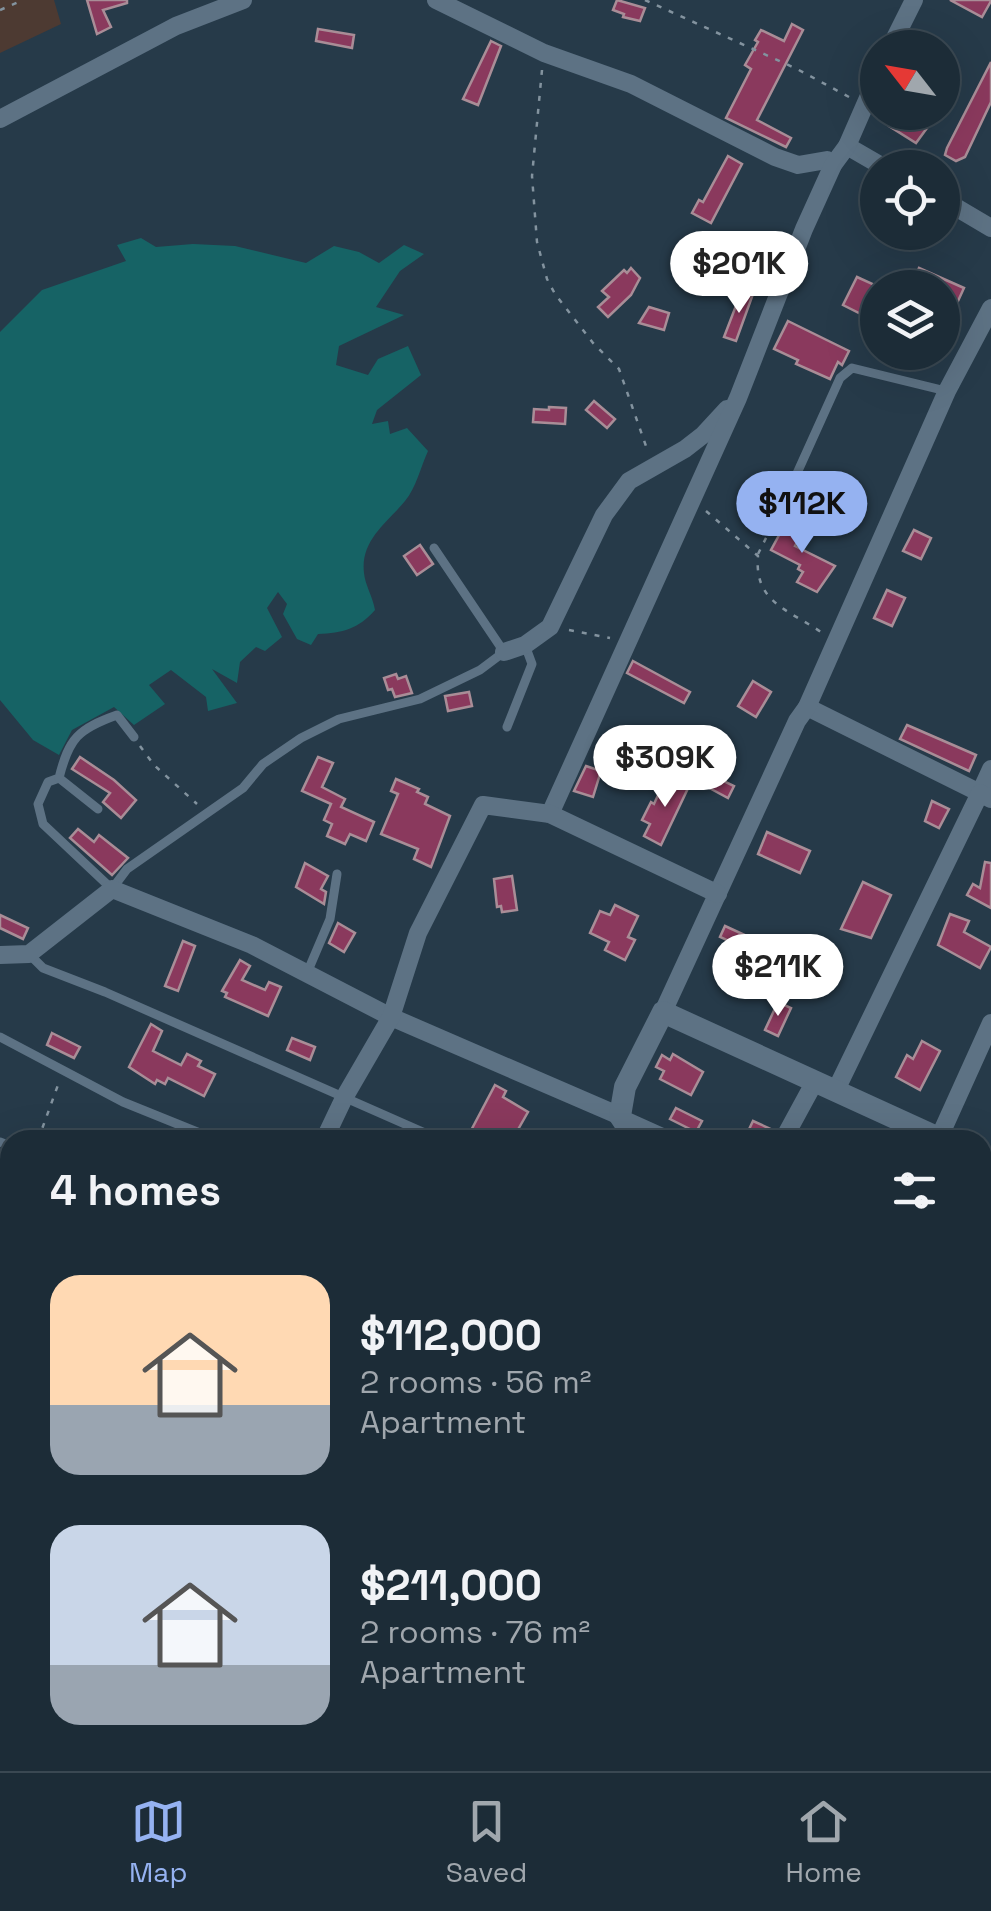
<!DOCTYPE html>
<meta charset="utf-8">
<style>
:root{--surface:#1c2c37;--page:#25343f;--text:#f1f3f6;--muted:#a0a7ad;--line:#3a4852;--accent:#95b2f1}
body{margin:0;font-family:"Space Grotesk",sans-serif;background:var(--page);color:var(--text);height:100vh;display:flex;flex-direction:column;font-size:38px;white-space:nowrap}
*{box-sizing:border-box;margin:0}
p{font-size:32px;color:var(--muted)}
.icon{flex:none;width:55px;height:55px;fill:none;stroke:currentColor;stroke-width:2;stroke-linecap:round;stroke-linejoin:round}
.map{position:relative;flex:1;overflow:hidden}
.side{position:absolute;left:0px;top:1130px;width:992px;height:642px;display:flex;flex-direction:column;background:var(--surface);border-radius:30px 30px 0 0;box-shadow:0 10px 40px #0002,0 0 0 2px var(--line)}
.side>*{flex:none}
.needle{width:65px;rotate:301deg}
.buttons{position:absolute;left:860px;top:30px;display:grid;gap:20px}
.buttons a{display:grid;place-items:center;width:100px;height:100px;border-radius:50%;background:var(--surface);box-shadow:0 10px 40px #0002,0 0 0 2px var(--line);font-size:50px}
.price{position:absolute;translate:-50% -85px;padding:0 22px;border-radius:35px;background:#fff;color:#222;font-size:32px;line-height:65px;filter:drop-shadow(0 2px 5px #0008)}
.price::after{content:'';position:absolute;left:50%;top:60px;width:30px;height:22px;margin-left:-15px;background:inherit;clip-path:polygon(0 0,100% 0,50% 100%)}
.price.current{background:var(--accent);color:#111}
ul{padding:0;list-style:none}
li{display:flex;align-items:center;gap:30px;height:250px;padding:0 50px}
li span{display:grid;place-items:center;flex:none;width:280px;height:200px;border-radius:30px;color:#555}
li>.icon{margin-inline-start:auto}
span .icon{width:120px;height:120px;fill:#fffc;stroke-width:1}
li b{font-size:42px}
h2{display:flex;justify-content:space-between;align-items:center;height:120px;padding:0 50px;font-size:42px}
.tab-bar{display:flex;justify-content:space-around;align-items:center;height:140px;border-top:2px solid var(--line);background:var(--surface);font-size:28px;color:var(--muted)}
.tab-bar a{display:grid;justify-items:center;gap:5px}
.tab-bar .current{color:var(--accent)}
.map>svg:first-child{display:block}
</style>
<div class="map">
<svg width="991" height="1771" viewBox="0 0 991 1771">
<rect width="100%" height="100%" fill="#263a49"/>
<g fill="#4d3a32">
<polygon points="0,0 54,0 61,24 0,53"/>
<polygon points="0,1245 10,1249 10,1762 294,1763 288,1771 0,1769"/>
</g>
<polygon fill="#405008" points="8,1507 10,1507 10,1733 1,1733"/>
<path fill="#166365" d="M141 238 156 247 193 244 235 246 306 263 334 246 359 252 379 263 404 245 424 254 400 271 376 307 404 315 339 346 336 365 368 375 378 359 408 346 421 375 377 410 372 424 388 421 390 434 407 428 428 451C421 466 416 488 405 501 388 522 360 540 364 573 365 585 373 597 375 610 358 629 343 633 318 634L311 645 297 639 283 614 287 604 278 592 267 608 282 637 265 651 256 647 240 662 237 683 212 669 237 703 208 711 206 697 171 670 149 685 165 704 134 725 114 707 72 730 59 755 33 740 0 700V332L42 290 126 261 117 245Z"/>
<g fill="#8a395d" stroke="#a98d97" stroke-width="2.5">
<polygon points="87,0 127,0 127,3 103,10 111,27 97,34"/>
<polygon points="617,0 645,8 640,21 623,17 624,14 613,10"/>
<polygon points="950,0 991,0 991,1 982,17"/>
<polygon points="792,24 803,30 757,120 791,138 786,147 726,118 751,69 745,65 758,42 755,40 761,30 784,41"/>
<polygon points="318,29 354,35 352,48 316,41"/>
<polygon points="491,41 501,46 478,105 463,99"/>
<polygon points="991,62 991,102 965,157 956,161 945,155 947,148"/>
<polygon points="898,112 928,112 935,117 916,143 889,126"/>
<polygon points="728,156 742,164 711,223 692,213 699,200 703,202"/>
<polygon points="631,268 640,278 631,295 608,317 598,307 609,297 602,291 624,270 627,273"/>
<polygon points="919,268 964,288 942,336 942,288 910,288"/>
<polygon points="857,277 877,286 863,315 843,305"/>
<polygon points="742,290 753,294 736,341 724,337"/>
<polygon points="649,307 669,313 664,330 639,323"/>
<polygon points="788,321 849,351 842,365 838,362 830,379 796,364 798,360 774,349"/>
<polygon points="594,401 615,419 607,428 586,410"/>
<polygon points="549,407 566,408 565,424 533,422 534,409 549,410"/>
<polygon points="789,517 806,526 795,546 835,566 817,592 797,582 803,572 798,569 800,565 771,550"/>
<polygon points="914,530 931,538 921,559 903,551"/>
<polygon points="420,545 433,564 417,575 404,556"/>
<polygon points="887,590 905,598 892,626 874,618"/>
<polygon points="633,661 690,692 684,703 627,673"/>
<polygon points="396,674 398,679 406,676 412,693 395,697 392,689 388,690 384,678"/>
<polygon points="753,681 771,692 756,717 738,706"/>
<polygon points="469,692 472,706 448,711 445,696"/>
<polygon points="907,725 976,755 969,771 900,739"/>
<polygon points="80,757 114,780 136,800 121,818 103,802 110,793 72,769"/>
<polygon points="318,757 333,763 322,787 345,799 341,807 374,822 366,841 350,834 345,844 327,836 332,824 324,820 331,804 302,791"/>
<polygon points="586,766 601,771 593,797 574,791"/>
<polygon points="707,773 734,786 728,798 702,784"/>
<polygon points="673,776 690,784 661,845 644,836 650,824 642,820 651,802 654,804 660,791 664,794"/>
<polygon points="396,779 419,789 417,792 428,797 425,804 450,816 431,867 414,859 418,849 381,834 398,794 391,791"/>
<polygon points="932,801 949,809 939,828 925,821"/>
<polygon points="78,829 94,842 99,835 128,858 112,875 70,838"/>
<polygon points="767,832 810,851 800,873 758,854"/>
<polygon points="985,862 991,863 991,908 967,895 973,884 980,888"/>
<polygon points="305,863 328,876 321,889 326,892 324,904 296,887"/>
<polygon points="512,876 517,910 502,912 501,906 497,907 494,879"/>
<polygon points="863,882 891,895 871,938 841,929"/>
<polygon points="615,905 638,916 628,937 635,940 625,960 605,950 609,942 590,933 600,911 610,915"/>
<polygon points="950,914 969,921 964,932 991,947 980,968 938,945"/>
<polygon points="0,915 28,928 23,939 0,928"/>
<polygon points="338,923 355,933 344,952 329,943"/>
<polygon points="725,926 797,959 792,970 720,937"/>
<polygon points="183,941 195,946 178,991 165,986"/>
<polygon points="240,960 250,966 242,980 265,990 269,982 281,987 268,1016 225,997 227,993 222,991"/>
<polygon points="778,1002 791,1008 778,1036 765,1030"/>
<polygon points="151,1024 162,1031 153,1051 181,1065 187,1054 201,1061 198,1066 215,1074 204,1096 168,1078 165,1084 157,1080 155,1084 129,1067"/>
<polygon points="52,1033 80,1047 74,1058 47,1045"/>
<polygon points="292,1038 315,1047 310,1060 287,1050"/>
<polygon points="922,1041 940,1051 920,1090 896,1077 907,1055 913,1059"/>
<polygon points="673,1054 703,1072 691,1095 660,1079 664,1071 656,1067 662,1055 670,1060"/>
<polygon points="495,1085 506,1091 503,1097 528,1112 512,1140 466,1140"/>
<polygon points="676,1108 702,1121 696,1132 670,1119"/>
<polygon points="753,1121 773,1130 768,1140 744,1140"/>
</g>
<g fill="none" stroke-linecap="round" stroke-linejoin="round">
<g stroke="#83939f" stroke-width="2.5" stroke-dasharray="5 8" stroke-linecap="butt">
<polyline points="645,0 797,69 849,97"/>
<polyline points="0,10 23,0"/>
<polyline points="542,70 532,176 537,242 547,279 555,294 593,343 619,369 647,449"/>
<path d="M706 511 758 556C754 602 787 609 821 632"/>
<polyline points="758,554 779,512"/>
<polyline points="569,630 610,638"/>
<polyline points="140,746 154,765 197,804"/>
<polyline points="38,1140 58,1085"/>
<polyline points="0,1749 10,1750"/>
<polyline points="50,1771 53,1762"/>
</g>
<g stroke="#5d7284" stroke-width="9">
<polyline points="784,502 840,378 852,368 946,391"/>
<polyline points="507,727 532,664 525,645"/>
<path d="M134 737 117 715C78 729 69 738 59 778L48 782 38 804 43 824 112 889 127 869 243 788 263 764 301 738 339 719 420 699 480 670 504 652 434 548"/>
<polyline points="59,778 98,809"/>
<polyline points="29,954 43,968 105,992 441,1140"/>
<polyline points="307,973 330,919 337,874"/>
<polyline points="0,1037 123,1102 217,1140"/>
<polyline points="0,1142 10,1146"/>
<polyline points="0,1238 10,1243"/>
</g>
<g stroke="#5d7284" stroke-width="18">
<polyline points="436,0 544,53 631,84 775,157 798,165 827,160 833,165"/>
<polyline points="890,48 914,0"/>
<polyline points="0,119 176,26 243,0"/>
<polyline points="847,146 885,168"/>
<polyline points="942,199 991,228"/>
<polyline points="504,652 525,645 550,627 604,515 629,481 685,449 703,435 727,409"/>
<polyline points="807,707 980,793 991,769"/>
<polyline points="550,814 738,398 804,229 833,165 847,146 878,75"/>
<polyline points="0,955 29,954 112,889 252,945 391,1017 620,1116"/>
<polyline points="663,1012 797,721 807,707 947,391 991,308"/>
<polyline points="835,1092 980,793 991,799"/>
<polyline points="939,1138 991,1023"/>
<polyline points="324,1140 344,1098 391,1017 418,933 483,805 550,814 718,894"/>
<polyline points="783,1140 814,1083"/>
<polyline points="982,1266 991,1247"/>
<polyline points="982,1348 991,1353"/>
<polyline points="982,1568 991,1548"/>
<polyline points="885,1762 887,1762"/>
<polyline points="681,1771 681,1762"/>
</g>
<g stroke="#5d7284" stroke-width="22">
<polyline points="664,1140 624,1122 620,1116 625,1087 663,1012 943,1140"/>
<polyline points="982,1159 991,1163"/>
<polyline points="302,1771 309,1762"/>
</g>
</g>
</svg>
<div class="buttons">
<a><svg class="needle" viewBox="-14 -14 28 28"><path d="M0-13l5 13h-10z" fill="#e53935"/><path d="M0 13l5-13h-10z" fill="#a0a7ad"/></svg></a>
<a><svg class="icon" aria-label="locate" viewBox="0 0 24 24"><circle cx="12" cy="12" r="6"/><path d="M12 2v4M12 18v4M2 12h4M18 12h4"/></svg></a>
<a><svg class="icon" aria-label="layers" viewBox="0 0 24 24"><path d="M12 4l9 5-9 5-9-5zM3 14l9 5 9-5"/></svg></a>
</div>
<b class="price" style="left:739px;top:316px">$201K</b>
<b class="price current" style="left:802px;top:556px">$112K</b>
<b class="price" style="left:665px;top:810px">$309K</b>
<b class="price" style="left:778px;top:1019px">$211K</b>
<section class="side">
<h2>4 homes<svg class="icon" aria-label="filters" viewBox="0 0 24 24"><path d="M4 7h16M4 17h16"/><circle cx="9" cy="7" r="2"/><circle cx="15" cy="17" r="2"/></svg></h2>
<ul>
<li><span style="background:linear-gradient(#ffd9b3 65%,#9aa5b1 0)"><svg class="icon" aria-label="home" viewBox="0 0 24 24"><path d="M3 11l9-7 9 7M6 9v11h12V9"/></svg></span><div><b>$112,000</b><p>2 rooms · 56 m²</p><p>Apartment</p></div></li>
<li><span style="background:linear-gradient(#c9d6e8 70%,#9aa5b1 0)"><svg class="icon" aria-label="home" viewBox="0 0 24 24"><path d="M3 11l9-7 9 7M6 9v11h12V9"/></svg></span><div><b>$211,000</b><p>2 rooms · 76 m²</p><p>Apartment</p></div></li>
</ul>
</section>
</div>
<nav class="tab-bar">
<a class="current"><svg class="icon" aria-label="map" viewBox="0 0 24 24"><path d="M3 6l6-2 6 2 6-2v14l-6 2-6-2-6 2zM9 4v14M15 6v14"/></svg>Map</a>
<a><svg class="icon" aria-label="saved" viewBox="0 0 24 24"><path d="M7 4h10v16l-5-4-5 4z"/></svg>Saved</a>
<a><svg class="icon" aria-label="home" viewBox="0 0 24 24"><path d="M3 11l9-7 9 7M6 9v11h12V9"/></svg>Home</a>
</nav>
